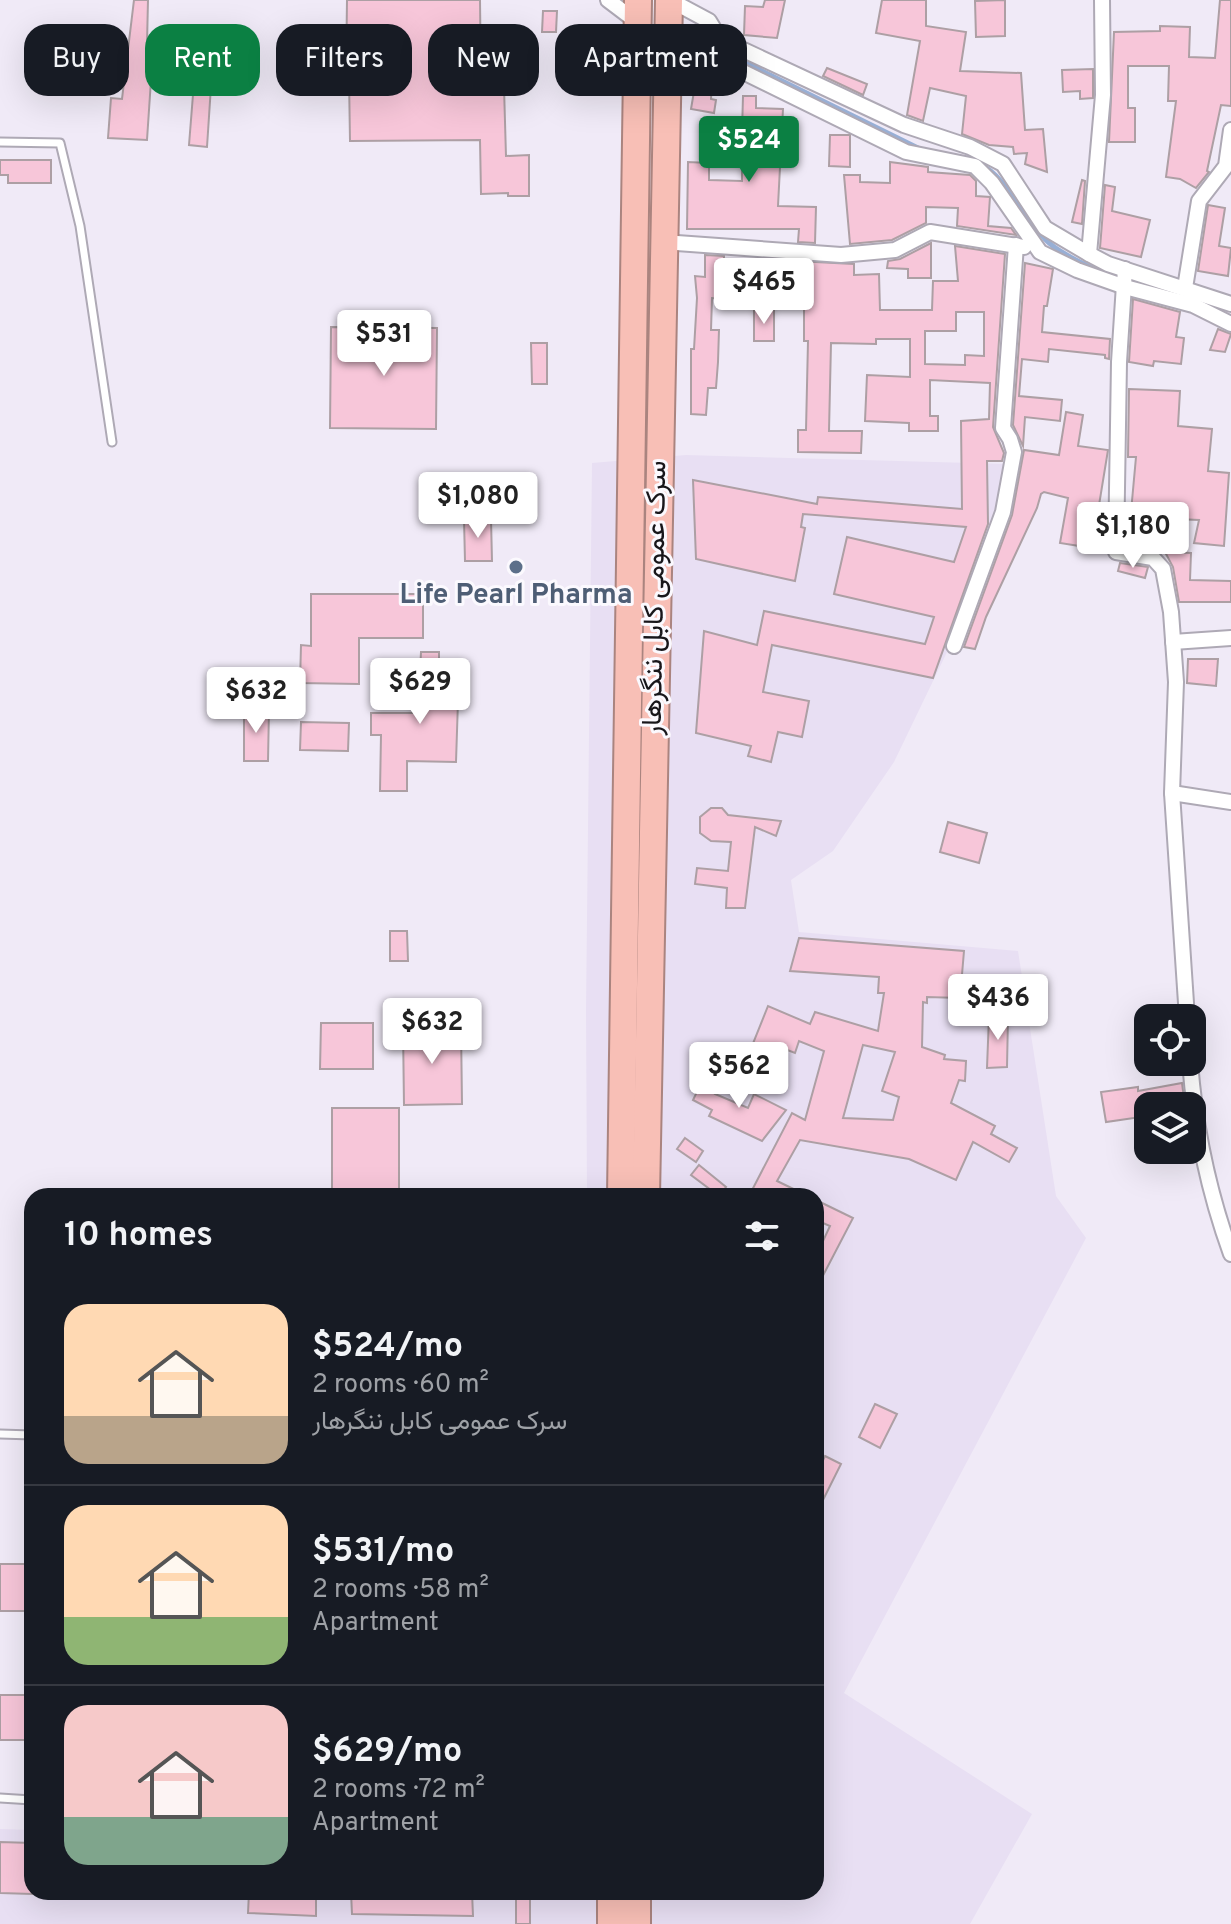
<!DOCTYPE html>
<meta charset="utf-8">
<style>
:root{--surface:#171b24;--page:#20242c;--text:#f1f3f6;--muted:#9ea1a6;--line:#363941;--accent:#0b8043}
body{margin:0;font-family:Overpass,Vazirmatn,sans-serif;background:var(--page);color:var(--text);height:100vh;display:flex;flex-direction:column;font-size:30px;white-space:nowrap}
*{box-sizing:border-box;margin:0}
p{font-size:26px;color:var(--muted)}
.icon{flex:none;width:44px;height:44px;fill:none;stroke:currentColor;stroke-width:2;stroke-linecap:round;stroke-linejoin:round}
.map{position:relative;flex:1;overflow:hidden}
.details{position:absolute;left:24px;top:1188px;width:800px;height:712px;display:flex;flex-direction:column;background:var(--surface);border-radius:24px;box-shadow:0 8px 32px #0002}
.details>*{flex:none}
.guide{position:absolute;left:24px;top:24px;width:800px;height:72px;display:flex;gap:16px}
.tools{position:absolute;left:1134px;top:1004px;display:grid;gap:16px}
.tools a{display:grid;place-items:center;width:72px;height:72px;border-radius:16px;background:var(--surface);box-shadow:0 8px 32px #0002;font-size:40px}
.price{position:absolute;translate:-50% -68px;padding:0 18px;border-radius:8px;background:#fff;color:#222;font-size:26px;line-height:52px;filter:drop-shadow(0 2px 4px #0008)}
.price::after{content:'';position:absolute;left:50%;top:48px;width:24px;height:18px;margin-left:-12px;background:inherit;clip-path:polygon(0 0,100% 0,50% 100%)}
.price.selected{background:var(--accent);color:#fff}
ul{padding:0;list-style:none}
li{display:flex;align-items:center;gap:24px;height:200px;padding:0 40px}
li+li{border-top:2px solid var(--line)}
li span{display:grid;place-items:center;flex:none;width:224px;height:160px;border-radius:24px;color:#555}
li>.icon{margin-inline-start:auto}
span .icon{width:96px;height:96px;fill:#fffc;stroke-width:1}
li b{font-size:34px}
h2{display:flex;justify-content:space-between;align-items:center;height:96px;padding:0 40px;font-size:34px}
.pill{padding:0 28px;border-radius:24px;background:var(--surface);box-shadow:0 8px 32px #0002;font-size:28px;line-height:72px}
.pill.selected{background:var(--accent);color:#fff}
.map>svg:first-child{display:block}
</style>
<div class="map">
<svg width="1231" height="1924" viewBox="0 0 1231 1924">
<rect width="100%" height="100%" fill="#f0eaf7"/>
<polygon fill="#e8dff3" points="686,455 1007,464 993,531 948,650 894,762 833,851 791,880 799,932 1018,951 1056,1196 1086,1238 844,1693 1032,1814 970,1924 0,1924 0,1829 32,1830 32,1892 816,1892 816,1196 587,1196 586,1010 592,463"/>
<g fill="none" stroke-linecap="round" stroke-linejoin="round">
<g stroke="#98afd5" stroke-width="5">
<polyline points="701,35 760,70 920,149"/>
<path d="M980 165C1001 171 1029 222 1045 239 1057 252 1082 263 1098 271"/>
</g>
</g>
<g fill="#f7c6d9" stroke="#ad9fa4" stroke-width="2" fill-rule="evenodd">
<polygon points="134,0 148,0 147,44 224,46 222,86 211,86 207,147 189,145 194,82 151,80 147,140 108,138 111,98 122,99"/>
<polygon points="347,0 480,0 481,88 504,87 506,156 529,155 529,196 508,196 508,193 481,194 480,140 350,141 349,77 346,77"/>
<polygon points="765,0 785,0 777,38 744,35 745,6 763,7"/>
<polygon points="882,0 926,0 926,26 966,32 960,71 1021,73 1025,130 1043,129 1047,172 1025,164 1027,153 1014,154 1013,147 989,145 962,134 966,96 930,88 923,121 907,115 920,41 876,33"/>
<polygon points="1005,0 1005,36 976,37 975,1"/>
<polygon points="1220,0 1231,0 1231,106 1221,105 1207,171 1209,172 1196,188 1180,179 1166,177 1176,101 1168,101 1169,66 1128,66 1128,108 1135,108 1135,142 1109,142 1114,32 1160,31 1160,26 1190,27 1189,57 1215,58"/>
<polygon points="543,11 557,11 556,32 542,32"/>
<polygon points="698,68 713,68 711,99 716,100 714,113 691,109"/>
<polygon points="827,68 867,84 863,95 823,76"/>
<polygon points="1093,69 1093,98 1080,99 1080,91 1063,92 1062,70"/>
<polygon points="743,96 756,96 756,108 783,109 778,206 816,207 815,243 798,242 799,229 687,229 688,162 709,163 709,180 742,181 742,145 733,145 734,131 742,132"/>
<polygon points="830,135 850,135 850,167 829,166"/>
<polygon points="0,160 51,160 51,183 8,183 8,175 0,175"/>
<polygon points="890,162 928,167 928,172 970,175 976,181 976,196 990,197 988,226 1011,228 1016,235 957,226 958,208 926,207 926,223 892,240 850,244 844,175 860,175 860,182 890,183"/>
<polygon points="1082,180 1085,181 1082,224 1072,222"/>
<polygon points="1105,185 1115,187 1112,211 1150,220 1141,257 1100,248"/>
<polygon points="1208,205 1225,208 1219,246 1231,248 1228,276 1198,271"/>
<polygon points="931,243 931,278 908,278 908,269 887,268 888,261 900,259"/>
<path d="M955 246 1005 254 993 427 1004 453 1002 461H987L988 524 933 678 772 645 763 692 809 701 802 737 778 732 771 762 748 756 751 746 696 733 704 631 757 645 764 611 925 644 934 617 834 594 847 537 954 562 966 527 803 514 801 527 805 528 795 581 696 559 693 480 817 504 818 497 962 509 961 421 989 419 990 383 930 380V416H938V431H909V423L865 421 867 375 910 377V339H876V344L831 343 829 431H862L861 453 798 452V430H806L808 341H804V283L754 277 756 259 854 264V275L879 274 880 310H932L933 281H958ZM956 312H984V356L965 355V365L925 364V331H956Z"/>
<polygon points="705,255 724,256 723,299 712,298 711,330 719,330 718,362 716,388 708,388 706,415 691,414 691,349 694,349 697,298 695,276 705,277"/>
<polygon points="1025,263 1053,269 1047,306 1044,306 1042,332 1110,339 1109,359 1105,358 1105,355 1049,349 1048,362 1022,359 1019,396 1062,400 1060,421 1025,417 1023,446 1013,425"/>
<polygon points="1133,299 1180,312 1176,337 1184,338 1181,364 1154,361 1153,366 1129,362"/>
<rect x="754" y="310" width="20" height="31"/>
<polygon points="331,327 437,328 436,429 330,428"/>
<polygon points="1218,329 1231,334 1225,352 1210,350"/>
<polygon points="531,343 547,343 547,384 532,384"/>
<polygon points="1129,389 1180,391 1178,426 1212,429 1208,471 1229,473 1224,546 1194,543 1199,520 1150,518 1151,547 1126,544 1127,512 1131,512 1136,457 1128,457"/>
<polygon points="1066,412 1083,415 1078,446 1108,450 1092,548 1060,543 1068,498 1044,492 1041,494 1037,508 986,617 975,649 964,647 1012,515 1024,450 1059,455"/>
<polygon points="464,519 491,519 492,561 465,561"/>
<polygon points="1165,552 1191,553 1190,580 1231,581 1231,602 1179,602 1173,567"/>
<polygon points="1120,563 1148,567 1145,578 1118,571"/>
<polygon points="311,594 423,594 423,638 359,638 359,684 300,683 301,645 311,646"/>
<polygon points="421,652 439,652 439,669 459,670 456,762 407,761 407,791 380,791 381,735 371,735 371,713 418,713"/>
<polygon points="1188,659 1218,659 1216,686 1187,683"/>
<polygon points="244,709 269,709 268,761 244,761"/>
<polygon points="301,722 349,723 348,751 300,750"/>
<polygon points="711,808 722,808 728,815 781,821 776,836 755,827 745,908 726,908 727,888 695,884 697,868 728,871 731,842 711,841 700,833 700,817"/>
<polygon points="948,822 987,833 979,863 940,852"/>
<polygon points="390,931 407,931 408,961 390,961"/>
<path d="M799 938 964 951 960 998 927 997V1003L923 1002 922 1047 945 1055 944 1059 966 1061 965 1081 959 1080 951 1103 995 1126 991 1134 1017 1148 1009 1162 973 1142 956 1180 909 1159 800 1140 777 1181 808 1196H749L792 1113 805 1120 824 1051 799 1041 795 1053 777 1046 767 1069 746 1061 768 1006 810 1024 815 1012 878 1031 884 993H878L879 977 790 971ZM863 1045 895 1052 882 1091 899 1097 893 1120 843 1118Z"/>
<polygon points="989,1016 1008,1017 1007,1067 987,1068"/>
<polygon points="321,1023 373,1023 373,1069 320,1069"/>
<polygon points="461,1027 462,1104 404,1105 403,1028"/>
<polygon points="707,1071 723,1078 715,1094 748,1108 754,1094 786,1110 762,1141 709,1116 712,1110 693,1100"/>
<polygon points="1182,1083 1185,1106 1148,1106 1148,1116 1106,1122 1101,1092 1138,1087 1138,1091"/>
<rect x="332" y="1108" width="67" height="88"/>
<polygon points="685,1138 703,1151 696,1162 677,1149"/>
<polygon points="699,1165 726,1187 719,1196 691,1175"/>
<polygon points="816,1200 853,1218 816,1289 816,1256 830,1226 816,1220"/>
<polygon points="875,1404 897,1414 880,1448 859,1437"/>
<polygon points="825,1456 841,1464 816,1514 816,1475"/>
<rect x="0" y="1564" width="32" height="47"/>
<rect x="0" y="1695" width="32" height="45"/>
<polygon points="0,1842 32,1843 32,1894 0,1893"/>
<polygon points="249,1892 316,1892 316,1916 248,1913"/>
<polygon points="351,1892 472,1892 473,1916 352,1914"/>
<rect x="516" y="1892" width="14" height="32"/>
</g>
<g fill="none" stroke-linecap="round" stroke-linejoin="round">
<g stroke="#aea9b5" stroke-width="11">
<g id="lane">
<polyline points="0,142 60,143 80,226 112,442"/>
<polyline points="0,1434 32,1435"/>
<polyline points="0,1798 32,1800"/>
</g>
</g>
<g stroke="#aea9b5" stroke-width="18">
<g id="street">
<polyline points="608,0 637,22"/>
<polyline points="670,0 709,21 720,39 904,125 970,147 1003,164 1045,228 1089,254 1108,264 1231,304"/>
<polyline points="668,35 906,152 975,166 992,183 1040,252 1077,270 1125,287 1193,305 1231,324"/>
<polyline points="663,242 841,255 895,250 930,232 1024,247"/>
<polyline points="1089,254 1103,95 1102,0"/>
<polyline points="1125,269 1119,362 1116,552 1153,558 1163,569 1171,612 1176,682 1172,793 1187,1018"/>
<polyline points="1185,288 1199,201 1226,166 1231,130"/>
<polyline points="1173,642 1231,638"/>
<polyline points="954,646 1003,512 1014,452 1010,439 1003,428 1016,245"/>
<polyline points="1172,793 1231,802"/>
<path d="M1190 1062C1195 1127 1209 1193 1231 1254"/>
</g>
</g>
<g stroke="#aa847f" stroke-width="30">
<g id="highway">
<polyline points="621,1196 638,0"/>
<polyline points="646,1196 669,0"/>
<polyline points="611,1924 611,1892"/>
<polyline points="637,1924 637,1892"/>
</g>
</g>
<use href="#lane" stroke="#fff" stroke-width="7"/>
<use href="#street" stroke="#fff" stroke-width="14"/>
<use href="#highway" stroke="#f8bfb6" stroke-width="26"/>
</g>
<circle fill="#5c6f8a" stroke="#fbf9fe" stroke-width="3" cx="516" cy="567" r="8"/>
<g text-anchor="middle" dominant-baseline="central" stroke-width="6" stroke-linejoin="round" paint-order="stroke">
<g font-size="28" font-weight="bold" fill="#4e5e75" stroke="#fbf9fe">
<text x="516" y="596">Life Pearl Pharma</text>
</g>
<g font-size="28" fill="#18161a" stroke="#fbf9fe">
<text transform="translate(656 598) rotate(-89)">سرک عمومی کابل ننگرهار</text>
</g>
</g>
</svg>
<div class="tools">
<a><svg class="icon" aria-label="locate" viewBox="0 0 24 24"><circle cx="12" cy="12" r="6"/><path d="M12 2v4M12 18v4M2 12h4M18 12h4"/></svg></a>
<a><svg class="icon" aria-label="layers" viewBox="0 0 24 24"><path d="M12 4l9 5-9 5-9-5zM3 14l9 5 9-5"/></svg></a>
</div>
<b class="price selected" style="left:749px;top:184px">$524</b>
<b class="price" style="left:764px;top:326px">$465</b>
<b class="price" style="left:384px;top:378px">$531</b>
<b class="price" style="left:478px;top:540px">$1,080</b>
<b class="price" style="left:1133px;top:570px">$1,180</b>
<b class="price" style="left:420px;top:726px">$629</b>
<b class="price" style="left:256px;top:735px">$632</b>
<b class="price" style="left:998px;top:1042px">$436</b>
<b class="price" style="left:432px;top:1066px">$632</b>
<b class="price" style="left:739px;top:1110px">$562</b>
<div class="guide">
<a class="pill">Buy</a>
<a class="pill selected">Rent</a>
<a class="pill">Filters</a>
<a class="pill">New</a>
<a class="pill">Apartment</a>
</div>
<section class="details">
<h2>10 homes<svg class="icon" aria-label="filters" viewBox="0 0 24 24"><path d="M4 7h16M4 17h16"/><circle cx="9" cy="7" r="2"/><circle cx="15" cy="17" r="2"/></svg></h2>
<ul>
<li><span style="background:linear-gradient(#ffd9b3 70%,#b9a48a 0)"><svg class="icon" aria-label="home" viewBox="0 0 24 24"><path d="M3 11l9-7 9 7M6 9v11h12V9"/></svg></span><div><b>$524/mo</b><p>2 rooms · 60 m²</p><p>سرک عمومی کابل ننگرهار</p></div></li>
<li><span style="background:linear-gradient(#ffd9b3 70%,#8fb573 0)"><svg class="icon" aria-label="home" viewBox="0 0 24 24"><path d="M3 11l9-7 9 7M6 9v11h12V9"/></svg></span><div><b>$531/mo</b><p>2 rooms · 58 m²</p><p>Apartment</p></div></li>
<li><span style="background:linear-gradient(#f6c9c9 70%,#7fa58c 0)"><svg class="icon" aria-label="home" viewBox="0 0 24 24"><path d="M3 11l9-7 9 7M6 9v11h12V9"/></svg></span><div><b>$629/mo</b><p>2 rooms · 72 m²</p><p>Apartment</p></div></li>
</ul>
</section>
</div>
